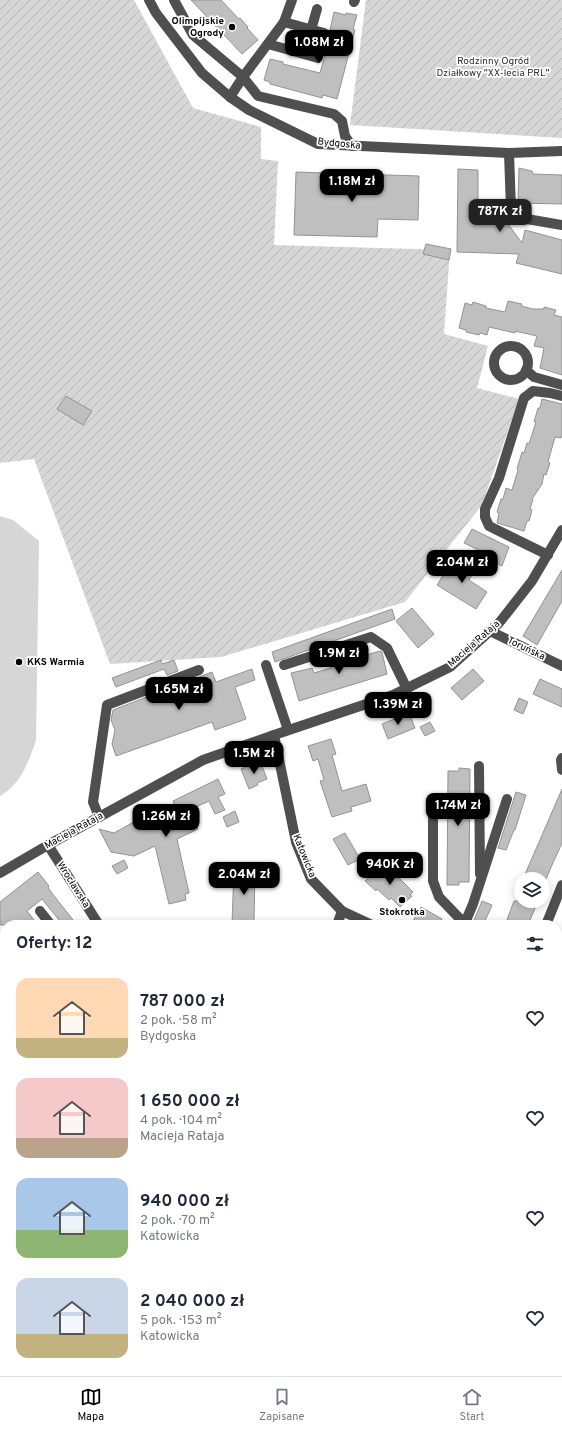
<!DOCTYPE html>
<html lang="pl">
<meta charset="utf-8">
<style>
:root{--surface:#fff;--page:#f6f6f7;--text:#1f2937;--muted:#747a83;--line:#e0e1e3;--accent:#000}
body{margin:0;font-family:Overpass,sans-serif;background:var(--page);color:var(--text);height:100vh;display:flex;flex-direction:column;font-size:15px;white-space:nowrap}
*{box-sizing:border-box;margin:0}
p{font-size:13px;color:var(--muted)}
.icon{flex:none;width:22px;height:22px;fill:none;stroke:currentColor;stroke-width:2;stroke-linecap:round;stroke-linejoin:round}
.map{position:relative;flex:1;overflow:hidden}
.details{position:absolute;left:0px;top:920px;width:562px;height:456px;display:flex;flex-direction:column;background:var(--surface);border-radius:16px 16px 0 0;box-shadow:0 2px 10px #0003}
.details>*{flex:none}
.tools{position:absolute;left:514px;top:872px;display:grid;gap:8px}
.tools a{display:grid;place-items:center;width:36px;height:36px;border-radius:50%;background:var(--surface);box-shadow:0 2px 10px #0003;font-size:20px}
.price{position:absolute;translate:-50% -34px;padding:0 9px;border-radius:8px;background:var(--accent);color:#fff;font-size:13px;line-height:26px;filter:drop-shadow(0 1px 2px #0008)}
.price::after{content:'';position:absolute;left:50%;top:24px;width:12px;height:9px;margin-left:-6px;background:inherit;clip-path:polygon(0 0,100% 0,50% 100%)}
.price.current{background:#222;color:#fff}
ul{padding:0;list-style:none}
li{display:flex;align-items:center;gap:12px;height:100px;padding:0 16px}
li span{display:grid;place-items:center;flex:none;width:112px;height:80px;border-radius:12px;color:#555}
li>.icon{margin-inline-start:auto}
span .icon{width:48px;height:48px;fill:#fffc;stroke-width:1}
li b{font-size:17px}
h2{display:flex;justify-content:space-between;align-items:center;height:48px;padding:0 16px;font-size:17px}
.tabs{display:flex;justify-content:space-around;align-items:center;height:56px;border-top:1px solid var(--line);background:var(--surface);font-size:11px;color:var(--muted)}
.tabs a{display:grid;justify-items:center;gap:2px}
.tabs .current{color:var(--accent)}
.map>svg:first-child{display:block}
</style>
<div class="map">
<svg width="562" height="1376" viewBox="0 0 562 1376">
<defs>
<pattern id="garden-furrows" width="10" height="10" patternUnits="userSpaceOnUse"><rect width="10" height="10" fill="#d6d6d6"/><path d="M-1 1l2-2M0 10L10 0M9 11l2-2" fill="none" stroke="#b6b6b6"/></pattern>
</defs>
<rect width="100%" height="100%" fill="#fff"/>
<g fill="url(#garden-furrows)">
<polygon points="0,0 134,0 193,108 261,127 261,159 278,161 274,245 450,250 444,334 488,346 477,388 519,399 482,505 405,602 221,657 110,664 34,459 0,463"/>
<polygon points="366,0 562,0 562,138 350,125"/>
</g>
<path fill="#d6d6d6" d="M0 516 13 520 39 541 36 740C29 761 21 784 0 796Z"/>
<g fill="#bfbfbf" stroke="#939393">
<polygon points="191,0 221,0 239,19 240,18 248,27 247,28 258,40 242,54"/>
<polygon points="334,12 346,15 346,13 357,15 353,29 355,30 337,99 323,95 322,98 270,84 270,82 264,80 270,59 283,62 283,64 320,73 332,30 330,30"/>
<polygon points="519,168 532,171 533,174 562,175 562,204 518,203"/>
<polygon points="458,169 478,170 478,224 508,224 522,243 525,230 562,240 562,274 516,263 519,254 457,252"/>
<polygon points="296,172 419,176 418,220 378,219 377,237 294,235"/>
<polygon points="426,244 451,249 449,260 423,254"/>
<polygon points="508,301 522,304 521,306 533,309 544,309 544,307 556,310 554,315 562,317 562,375 540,368 544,348 534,346 537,336 515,331 515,333 489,327 487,335 480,333 479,335 466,332 466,330 459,328 465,303 472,305 473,302 486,306 486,308 505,312"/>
<polygon points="66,396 92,411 83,425 57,409"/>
<polygon points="542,399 562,404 562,433 561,438 555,437 548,462 550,463 546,475 544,474 542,484 532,499 533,499 530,509 532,510 529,521 527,521 524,531 497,523 499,513 497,512 501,499 503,499 506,488 512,490 518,470 517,469 522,452 524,453 527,443 529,444 536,422 534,422 538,408 540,408"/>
<polygon points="472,529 509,547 502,566 491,561 493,557 464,543"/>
<polygon points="454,558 474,571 469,580 487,592 476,609 437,585"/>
<polygon points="562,570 562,601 537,645 523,636"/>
<polygon points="412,608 434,634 418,648 396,621"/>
<polygon points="392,609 395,619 275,662 272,652"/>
<polygon points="380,651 382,652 387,674 299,701 291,673 312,668 314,673 331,668 329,662 341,658 342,662"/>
<polygon points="161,660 162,664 174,660 178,671 167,675 164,669 116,687 112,678"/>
<polygon points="252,669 255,680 235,687 246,719 215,730 212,722 116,756 112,744 115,730 111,720 113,710 212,672 216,682"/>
<polygon points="473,669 484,681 462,700 451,688"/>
<polygon points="540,679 562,689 562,707 533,694"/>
<polygon points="519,698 528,702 523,714 514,710"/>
<polygon points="409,713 415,728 388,739 382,724"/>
<polygon points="430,722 435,731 425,736 420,727"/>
<polygon points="331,739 336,754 332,755 342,791 366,784 371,801 351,807 352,811 332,817 320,781 324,780 318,759 313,761 308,746"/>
<polygon points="260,761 267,779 257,783 258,785 249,789 241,769"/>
<polygon points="459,768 470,769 469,882 459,882 459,885 447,885 448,771 459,771"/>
<polygon points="218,779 225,794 218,797 225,810 215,814 209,801 189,810 198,829 177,839 189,893 185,894 186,900 169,904 155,846 134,856 111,852 99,829 114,833 155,810 167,833 184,825 173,801"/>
<polygon points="562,789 562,843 552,865 546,879 523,879"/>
<polygon points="516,792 526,795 515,830 514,830 506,850 498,848"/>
<polygon points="235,811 239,822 227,827 223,817"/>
<polygon points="345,833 360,859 348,865 333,839"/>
<polygon points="124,860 128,868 117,874 112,866"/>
<polygon points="244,866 255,866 254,923 253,925 232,925 234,868 244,868"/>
<polygon points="382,866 394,877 396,875 413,892 410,895 412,896 400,907 391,898 389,900 377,889 376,891 365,881"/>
<polygon points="38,872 49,886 48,887 51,892 77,925 63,925 42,899 27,911 38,925 0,925 0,902"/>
<polygon points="482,901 492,905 490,910 483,925 472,925"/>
<polygon points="514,901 538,901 528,925 505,925"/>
<polygon points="421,907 442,919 438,925 421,925 413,921"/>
</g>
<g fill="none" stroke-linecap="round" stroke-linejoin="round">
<g stroke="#4f4f4f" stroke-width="10">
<polyline points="149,0 156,13 202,73 230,97 249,110 318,144 509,153 562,151"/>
<polyline points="174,0 193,35 243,77 230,97"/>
<polyline points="292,0 284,22 243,77 258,96 334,114 342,121 345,136 352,146"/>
<polyline points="354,2 355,0"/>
<polyline points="284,22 324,33"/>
<polyline points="311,30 317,9"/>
<polyline points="268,44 318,58"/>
<polyline points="509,153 511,209 521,218 562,225"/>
<circle cx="511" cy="363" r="17"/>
<polyline points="526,370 534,377 562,385"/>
<polyline points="548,555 489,526 485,517 485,509 499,478 524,398 533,391 550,393 562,396"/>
<polyline points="490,631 562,666"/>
<polyline points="266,665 288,730"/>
<polyline points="284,665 371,637 387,648 407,689"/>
<polyline points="274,735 296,842 311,879 342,911 372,925"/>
<polyline points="562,758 561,760 562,770"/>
<polyline points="479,766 480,874"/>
<polyline points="99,817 93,802 107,705 199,670"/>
<polyline points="433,818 433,881 439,897 464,923"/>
<polyline points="48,845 99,925"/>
<polyline points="0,873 48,845 203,760 274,735 393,695 450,667 499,623 532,581 562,530"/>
<polyline points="40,911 51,925"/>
<polyline points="337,925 342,911"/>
<polyline points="464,925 473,904 507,799"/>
<polyline points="546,925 562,885"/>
<polyline points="557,956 562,943"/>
<polyline points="557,965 562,967"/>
<polyline points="0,1100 5,1096"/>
<polyline points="557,1107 562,1096"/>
<polyline points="0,1142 3,1140"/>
<polyline points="557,1199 562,1201"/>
<polyline points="0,1205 5,1212"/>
<polyline points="557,1269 562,1266"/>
<polyline points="557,1289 562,1292"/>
<polyline points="126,1371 129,1376"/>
<polyline points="268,1371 270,1376"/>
<polyline points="544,1371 550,1376"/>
<polyline points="390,1376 392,1371"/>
<polyline points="420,1376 423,1371"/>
</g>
<g stroke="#000" stroke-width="10">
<polyline points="0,1313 5,1321"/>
<polyline points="35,1371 37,1376"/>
</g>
</g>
<g fill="#000" stroke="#fff" stroke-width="1.5">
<circle cx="232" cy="27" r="4"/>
<circle cx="19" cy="662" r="4"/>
<circle cx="402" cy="900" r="4"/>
</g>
<g text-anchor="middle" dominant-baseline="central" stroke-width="3.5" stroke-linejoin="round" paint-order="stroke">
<g font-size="10" font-weight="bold" fill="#000" stroke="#fff" text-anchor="end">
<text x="224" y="21">Olimpijskie<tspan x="224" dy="12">Ogrody</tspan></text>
<text x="27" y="662" text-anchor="start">KKS Warmia</text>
<text x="402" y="912" text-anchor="middle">Stokrotka</text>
</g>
<g font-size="10" fill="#2d2d2d" stroke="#fff">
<text x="493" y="61">Rodzinny Ogród<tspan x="493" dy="12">Działkowy "XX-lecia PRL"</tspan></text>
</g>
<g font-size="10" fill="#000" stroke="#fff">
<text transform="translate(339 144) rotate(6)">Bydgoska</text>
<text transform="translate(474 644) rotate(-41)">Macieja Rataja</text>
<text transform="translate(526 649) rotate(26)">Toruńska</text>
<text transform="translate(74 831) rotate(-29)">Macieja Rataja</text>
<text transform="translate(304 856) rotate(68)">Katowicka</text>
<text transform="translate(73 885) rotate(58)">Wrocławska</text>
</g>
</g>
</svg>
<div class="tools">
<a><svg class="icon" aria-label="layers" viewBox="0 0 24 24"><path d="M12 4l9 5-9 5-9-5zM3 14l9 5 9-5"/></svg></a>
</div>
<b class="price" style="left:319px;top:64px">1.08M zł</b>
<b class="price" style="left:352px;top:203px">1.18M zł</b>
<b class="price current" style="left:500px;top:233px">787K zł</b>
<b class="price" style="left:462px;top:584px">2.04M zł</b>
<b class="price" style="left:339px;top:675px">1.9M zł</b>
<b class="price" style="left:179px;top:711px">1.65M zł</b>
<b class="price" style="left:398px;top:726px">1.39M zł</b>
<b class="price" style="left:254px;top:775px">1.5M zł</b>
<b class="price" style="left:458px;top:827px">1.74M zł</b>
<b class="price" style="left:166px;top:838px">1.26M zł</b>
<b class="price" style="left:390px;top:886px">940K zł</b>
<b class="price" style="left:244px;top:896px">2.04M zł</b>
<section class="details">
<h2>Oferty: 12<svg class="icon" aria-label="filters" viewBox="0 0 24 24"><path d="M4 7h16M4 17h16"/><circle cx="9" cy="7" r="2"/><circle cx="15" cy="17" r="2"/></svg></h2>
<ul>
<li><span style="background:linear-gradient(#ffd9b3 75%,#c2b280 0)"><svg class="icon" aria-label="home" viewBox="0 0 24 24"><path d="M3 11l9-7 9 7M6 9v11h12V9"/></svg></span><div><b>787 000 zł</b><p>2 pok. · 58 m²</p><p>Bydgoska</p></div><svg class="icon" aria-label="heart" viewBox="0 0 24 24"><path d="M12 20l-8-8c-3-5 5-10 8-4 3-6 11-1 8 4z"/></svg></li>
<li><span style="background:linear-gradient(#f6c9c9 75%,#b9a48a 0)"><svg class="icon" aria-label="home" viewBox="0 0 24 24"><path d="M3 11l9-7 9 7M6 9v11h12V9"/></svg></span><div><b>1 650 000 zł</b><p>4 pok. · 104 m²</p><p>Macieja Rataja</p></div><svg class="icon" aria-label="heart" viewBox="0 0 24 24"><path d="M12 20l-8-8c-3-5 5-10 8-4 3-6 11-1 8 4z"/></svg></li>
<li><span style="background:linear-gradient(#a9c7e8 65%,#8fb573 0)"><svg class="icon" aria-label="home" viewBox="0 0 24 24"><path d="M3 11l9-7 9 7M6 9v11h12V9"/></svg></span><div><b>940 000 zł</b><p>2 pok. · 70 m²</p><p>Katowicka</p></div><svg class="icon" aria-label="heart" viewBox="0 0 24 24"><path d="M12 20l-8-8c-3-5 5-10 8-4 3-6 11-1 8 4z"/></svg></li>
<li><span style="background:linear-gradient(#c9d6e8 70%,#c2b280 0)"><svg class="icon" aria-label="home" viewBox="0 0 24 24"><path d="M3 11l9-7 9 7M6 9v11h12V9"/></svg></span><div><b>2 040 000 zł</b><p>5 pok. · 153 m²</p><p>Katowicka</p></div><svg class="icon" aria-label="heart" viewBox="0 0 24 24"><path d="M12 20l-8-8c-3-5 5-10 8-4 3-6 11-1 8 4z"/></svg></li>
</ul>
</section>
</div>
<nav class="tabs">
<a class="current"><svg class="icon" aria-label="map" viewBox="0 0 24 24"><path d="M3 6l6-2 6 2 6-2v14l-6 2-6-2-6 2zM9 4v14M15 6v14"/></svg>Mapa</a>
<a><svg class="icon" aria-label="saved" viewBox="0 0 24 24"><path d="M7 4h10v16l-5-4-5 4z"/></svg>Zapisane</a>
<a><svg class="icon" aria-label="home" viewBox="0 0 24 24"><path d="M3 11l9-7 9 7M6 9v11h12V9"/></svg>Start</a>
</nav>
